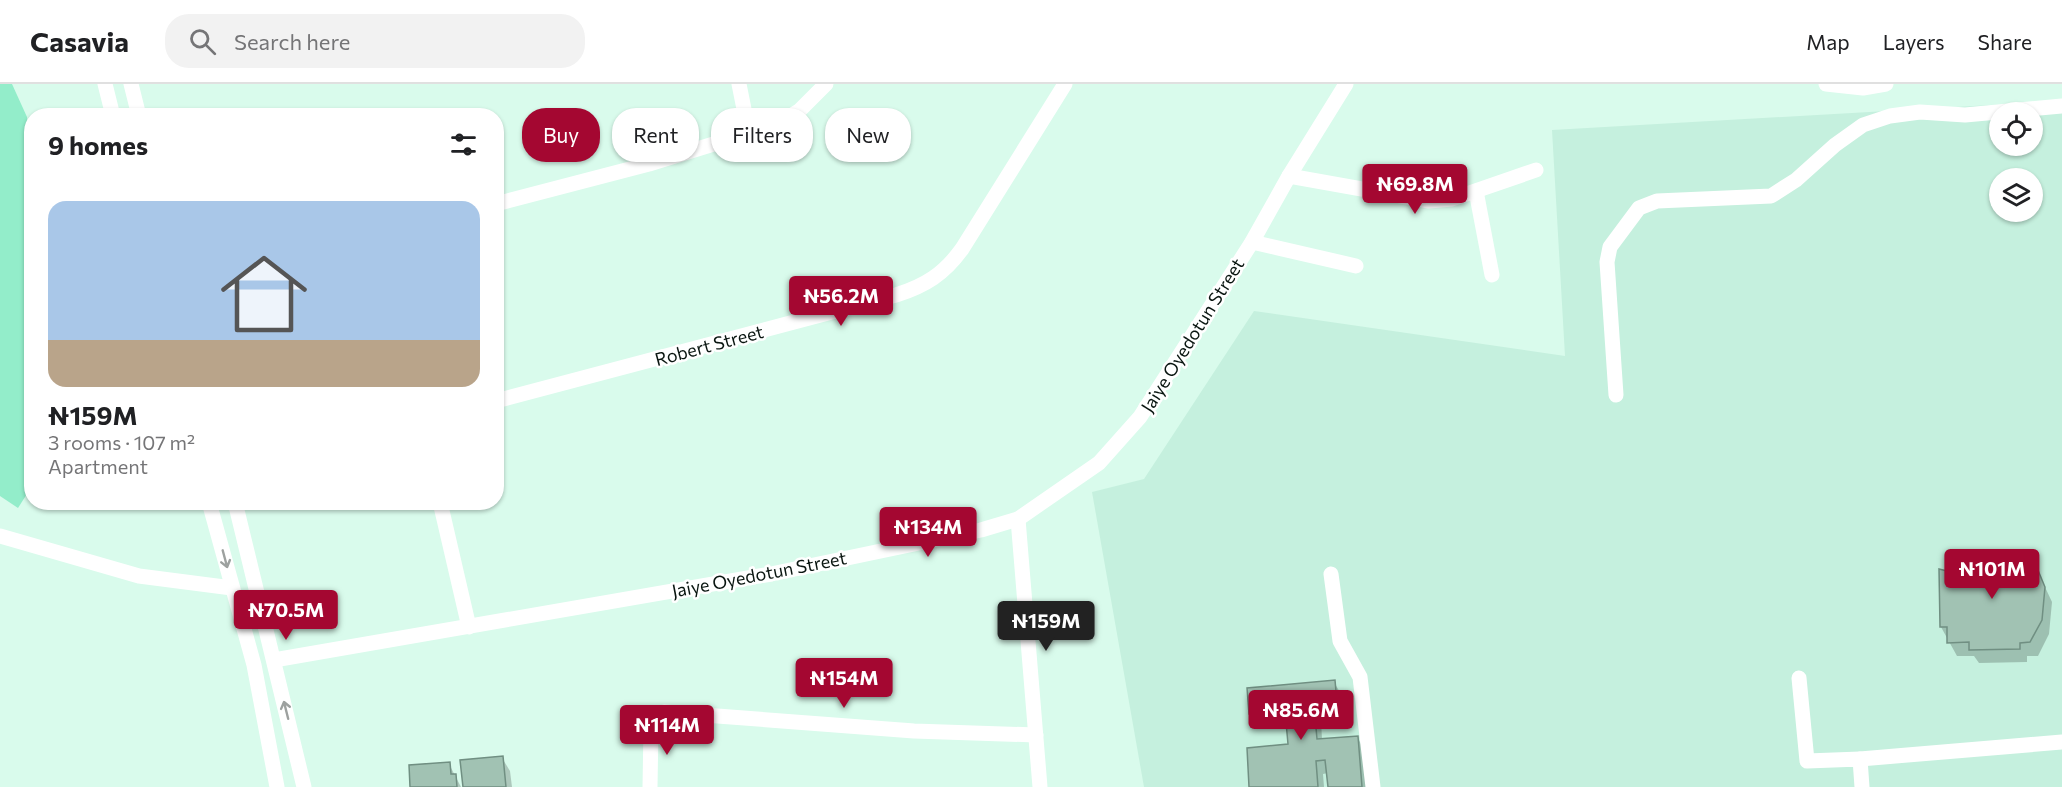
<!DOCTYPE html>
<meta charset="utf-8">
<style>
:root{--surface:#fff;--page:#f2f2f2;--text:#202124;--muted:#757577;--line:#e0e0e0;--accent:#a40731}
body{margin:0;font-family:Commissioner,sans-serif;background:var(--page);color:var(--text);height:100vh;display:flex;flex-direction:column;font-size:22px;white-space:nowrap}
*{box-sizing:border-box;margin:0}
p{font-size:20px;color:var(--muted)}
.icon{flex:none;width:33px;height:33px;fill:none;stroke:currentColor;stroke-width:2;stroke-linecap:round;stroke-linejoin:round}
.map{position:relative;flex:1;overflow:hidden}
.sheet{position:absolute;left:24px;top:24px;width:480px;height:402px;display:flex;flex-direction:column;background:var(--surface);border-radius:24px;box-shadow:0 2px 4px #0004}
.sheet>*{flex:none}
.top-card{position:absolute;left:522px;top:24px;width:570px;height:54px;display:flex;gap:12px}
.tools{position:absolute;left:1989px;top:18px;display:grid;gap:12px}
.tools a{display:grid;place-items:center;width:54px;height:54px;border-radius:50%;background:var(--surface);box-shadow:0 2px 4px #0004;font-size:30px}
.price{position:absolute;translate:-50% -51px;padding:0 14px;border-radius:6px;background:var(--accent);color:#fff;font-size:20px;line-height:39px;filter:drop-shadow(0 2px 3px #0008)}
.price::after{content:'';position:absolute;left:50%;top:36px;width:18px;height:14px;margin-left:-9px;background:inherit;clip-path:polygon(0 0,100% 0,50% 100%)}
.price.selected{background:#222;color:#fff}
ul{padding:0;list-style:none}
li{display:grid;align-content:center;gap:12px;height:318px;padding:0 24px}
li span{display:grid;place-items:center;height:186px;border-radius:18px;color:#555}
li>.icon{margin-inline-start:auto}
span .icon{width:108px;height:108px;fill:#fffc;stroke-width:1}
li b{font-size:26px}
h2{display:flex;justify-content:space-between;align-items:center;height:72px;padding:0 24px;font-size:26px}
.tag{padding:0 21px;border-radius:24px;background:var(--surface);box-shadow:0 2px 4px #0004;font-size:21px;line-height:54px}
.tag.selected{background:var(--accent);color:#fff}
header{display:flex;align-items:center;gap:36px;box-sizing:border-box;height:84px;padding:0 30px;background:var(--surface);border-bottom:2px solid var(--line)}
header strong{font-size:28px}
nav{display:flex;gap:33px;margin-inline-start:auto;font-size:21px}
.search{width:420px;height:54px;background:var(--page);display:flex;align-items:center;gap:15px;box-sizing:border-box;padding:0 21px;border-radius:24px;color:var(--muted);font-size:22px}
.map>svg:first-child{display:block}
</style>
<header>
<strong>Casavia</strong>
<div class="search"><svg class="icon" aria-label="search" viewBox="0 0 24 24"><circle cx="10" cy="10" r="6"/><path d="M15 15l6 6"/></svg>Search here</div>
<nav><a>Map</a><a>Layers</a><a>Share</a></nav>
</header>
<div class="map">
<svg width="2062" height="703" viewBox="0 0 2062 703">
<rect width="100%" height="100%" fill="#d9fbec"/>
<path fill="#c5f0de" fill-rule="evenodd" d="M2062 17V703H1144L1092 408 1144 395 1254 227 1565 272 1552 46ZM2000 28H2032V62H2000ZM2000 94H2032V128H2000Z"/>
<polygon fill="#93edca" points="0,0 12,0 27,33 32,82 32,402 18,424 0,412"/>
<g fill="#0003">
<polygon points="2029,469 2052,518 2049,550 2038,572 2027,572 2027,578 1979,579 1974,572 1957,572 1941,543 1947,488"/>
<polygon points="1334,598 1342,612 1344,633 1321,635 1322,656 1357,653 1365,667 1368,703 1329,703 1328,689 1323,690 1324,703 1251,703 1289,662 1288,640 1259,643 1251,629"/>
<polygon points="502,674 510,687 512,703 464,703"/>
<polygon points="449,680 461,703 412,703"/>
</g>
<g fill="#a1c2b3" stroke="#708f82" stroke-width="1.5">
<polygon points="1968,467 2030,467 2045,503 2042,536 2030,558 2020,559 2020,565 1969,566 1969,558 1947,559 1947,543 1940,543 1939,485 1947,487 1958,484 1964,479"/>
<polygon points="1335,596 1337,619 1314,621 1317,655 1358,652 1362,703 1328,703 1325,676 1316,677 1318,703 1249,703 1247,664 1288,660 1285,627 1249,630 1247,604"/>
<polygon points="503,672 506,703 463,703 460,676"/>
<polygon points="450,678 451,690 456,690 457,703 410,703 409,681"/>
</g>
<g fill="none" stroke-linecap="round" stroke-linejoin="round">
<g stroke="#fff" stroke-width="15">
<polyline points="105,0 113,32"/>
<polyline points="131,0 139,32"/>
<polyline points="739,0 749,50"/>
<polyline points="1826,0 1863,4 1886,0"/>
<polyline points="1289,92 1429,117 1452,115 1536,86"/>
<polyline points="1476,107 1492,191"/>
<polyline points="496,120 649,80 778,40 799,27 826,0"/>
<polyline points="1252,158 1356,182"/>
<polyline points="1616,311 1607,178 1610,163 1639,124 1657,117 1771,112 1796,96 1835,61 1863,41 1890,32 1920,28 1965,31 2062,22"/>
<path d="M496 317 896 211C925 202 944 190 962 165L1065 0"/>
<polyline points="209,418 254,581 277,703"/>
<polyline points="235,418 304,703"/>
<polyline points="440,418 469,543"/>
<polyline points="1018,435 1040,703"/>
<polyline points="0,452 139,492 232,504"/>
<polyline points="1331,490 1340,557 1360,593 1373,703"/>
<polyline points="274,576 771,490 981,446 1018,435 1099,379 1140,333 1252,158 1289,92 1346,0"/>
<polyline points="1799,594 1807,677 1860,675 1862,703"/>
<polyline points="1860,675 2062,658"/>
<polyline points="650,703 651,643 658,630 664,628 914,647 1036,651"/>
</g>
</g>
<defs><path id="oneway-shaft" d="M-6 0H5M1.5-3L5.5 0L1.5 3" fill="none" stroke-width="1.6" stroke-linecap="round" stroke-linejoin="round" transform="scale(1.5)"/></defs>
<g stroke="#9da19f">
<use href="#oneway-shaft" transform="translate(225 475) rotate(75)"/>
<use href="#oneway-shaft" transform="translate(286 626) rotate(-104)"/>
</g>
<g text-anchor="middle" dominant-baseline="central" stroke-width="5" stroke-linejoin="round" paint-order="stroke">
<g font-size="18" fill="#091510" stroke="#fff">
<text transform="translate(1192 251) rotate(-58)">Jaiye Oyedotun Street</text>
<text transform="translate(709 261) rotate(-15)">Robert Street</text>
<text transform="translate(759 490) rotate(-11)">Jaiye Oyedotun Street</text>
</g>
</g>
</svg>
<div class="tools">
<a><svg class="icon" aria-label="locate" viewBox="0 0 24 24"><circle cx="12" cy="12" r="6"/><path d="M12 2v4M12 18v4M2 12h4M18 12h4"/></svg></a>
<a><svg class="icon" aria-label="layers" viewBox="0 0 24 24"><path d="M12 4l9 5-9 5-9-5zM3 14l9 5 9-5"/></svg></a>
</div>
<b class="price" style="left:1415px;top:131px">₦69.8M</b>
<b class="price" style="left:841px;top:243px">₦56.2M</b>
<b class="price" style="left:928px;top:474px">₦134M</b>
<b class="price" style="left:1992px;top:516px">₦101M</b>
<b class="price" style="left:286px;top:557px">₦70.5M</b>
<b class="price selected" style="left:1046px;top:568px">₦159M</b>
<b class="price" style="left:844px;top:625px">₦154M</b>
<b class="price" style="left:1301px;top:657px">₦85.6M</b>
<b class="price" style="left:667px;top:672px">₦114M</b>
<div class="top-card">
<a class="tag selected">Buy</a>
<a class="tag">Rent</a>
<a class="tag">Filters</a>
<a class="tag">New</a>
</div>
<section class="sheet">
<h2>9 homes<svg class="icon" aria-label="filters" viewBox="0 0 24 24"><path d="M4 7h16M4 17h16"/><circle cx="9" cy="7" r="2"/><circle cx="15" cy="17" r="2"/></svg></h2>
<ul>
<li><span style="background:linear-gradient(#a9c7e8 75%,#b9a48a 0)"><svg class="icon" aria-label="home" viewBox="0 0 24 24"><path d="M3 11l9-7 9 7M6 9v11h12V9"/></svg></span><div><b>₦159M</b><p>3 rooms · 107 m²</p><p>Apartment</p></div></li>
</ul>
</section>
</div>
